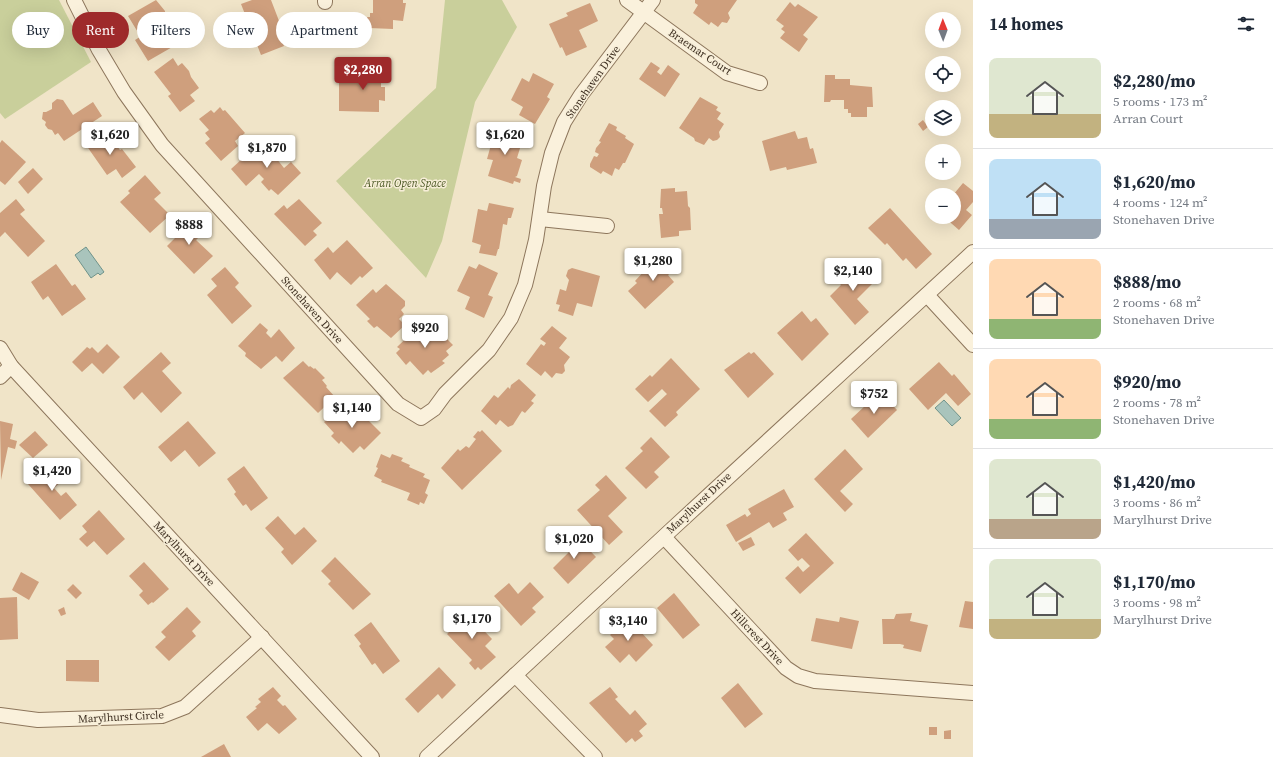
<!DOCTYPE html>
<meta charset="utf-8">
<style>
:root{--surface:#fff;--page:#f6f6f7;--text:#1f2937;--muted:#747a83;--line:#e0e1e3;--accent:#9e2a2b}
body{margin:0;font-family:"Source Serif 4",serif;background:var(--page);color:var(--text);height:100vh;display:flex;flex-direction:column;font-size:15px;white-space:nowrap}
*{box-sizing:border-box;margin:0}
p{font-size:13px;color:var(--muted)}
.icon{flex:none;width:22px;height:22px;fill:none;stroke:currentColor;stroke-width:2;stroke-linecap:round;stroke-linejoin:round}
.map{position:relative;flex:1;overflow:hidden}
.details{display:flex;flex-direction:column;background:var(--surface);width:300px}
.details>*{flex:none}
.banner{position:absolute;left:12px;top:12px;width:380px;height:36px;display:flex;gap:8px}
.needle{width:26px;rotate:359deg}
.buttons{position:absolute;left:925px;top:12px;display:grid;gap:8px}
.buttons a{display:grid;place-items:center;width:36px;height:36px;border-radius:50%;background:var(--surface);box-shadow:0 4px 16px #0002;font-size:20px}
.price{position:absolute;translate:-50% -34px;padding:0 9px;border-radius:4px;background:#fff;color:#222;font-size:13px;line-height:26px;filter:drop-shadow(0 1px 2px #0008)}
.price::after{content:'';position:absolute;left:50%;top:24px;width:12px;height:9px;margin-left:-6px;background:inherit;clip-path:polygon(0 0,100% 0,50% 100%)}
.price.selected{background:var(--accent);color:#fff}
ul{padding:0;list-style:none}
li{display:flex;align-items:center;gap:12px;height:100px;padding:0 16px}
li+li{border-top:1px solid var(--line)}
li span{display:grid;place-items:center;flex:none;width:112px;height:80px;border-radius:8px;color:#555}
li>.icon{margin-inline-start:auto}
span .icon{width:48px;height:48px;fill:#fffc;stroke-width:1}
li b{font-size:17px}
h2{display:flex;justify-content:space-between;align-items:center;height:48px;padding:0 16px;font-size:17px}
.chip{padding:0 14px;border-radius:18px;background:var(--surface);box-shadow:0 4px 16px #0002;font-size:14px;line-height:36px}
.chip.selected{background:var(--accent);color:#fff}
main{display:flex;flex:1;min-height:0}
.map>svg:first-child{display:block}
</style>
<main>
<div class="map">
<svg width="973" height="757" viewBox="0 0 973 757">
<rect width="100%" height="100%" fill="#f0e4c8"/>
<g fill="#c9cf9b">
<polygon points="0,0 59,0 91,62 5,119 0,113"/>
<polygon points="445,0 502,0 517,27 475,102 442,241 426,278 336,181 436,88"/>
</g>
<g fill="#a9c4bc" stroke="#6f938a">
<polygon points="86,247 104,272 100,275 98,273 91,278 75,255"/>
<polygon points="944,400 961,418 952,426 935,408"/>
</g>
<g fill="#cf9f7d">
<polygon points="156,0 165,11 165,14 181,42 148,61 135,40 143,35 141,32 139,34 128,16"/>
<polygon points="252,0 271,0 281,26 277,27 284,46 261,55 241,4"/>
<polygon points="373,0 403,0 403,3 406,3 403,21 393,20 393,29 369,28 367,26 367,17 370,17 370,13 373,13"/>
<polygon points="695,0 737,0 728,13 730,18 727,23 722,22 718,27 711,22 709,25 693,13 698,5 695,3"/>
<polygon points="790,2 795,7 798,4 818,17 803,35 808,39 799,52 780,38 785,32 781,29 784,26 776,20"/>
<polygon points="590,3 598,21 579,30 587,47 566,56 562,47 560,48 549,24 568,16 566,13"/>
<polygon points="173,58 178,66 182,63 189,71 191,77 199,88 190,95 195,101 180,112 168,96 171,94 154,72"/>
<polygon points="651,62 660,68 657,72 661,75 668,65 680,74 665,97 639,79"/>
<polygon points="364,63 381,63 381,87 385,87 385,101 379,100 379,112 339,111 339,82 350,82 350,79 358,79 358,75 364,70"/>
<polygon points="533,73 554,84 547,97 550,99 535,124 519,115 523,107 511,100 522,78 529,82"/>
<polygon points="825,75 835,75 835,79 850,79 850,85 872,87 873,107 867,107 867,117 851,117 851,113 848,113 848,109 844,109 844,100 831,100 830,102 824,102"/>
<polygon points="700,97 718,107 716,110 721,113 717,119 724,124 719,132 720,137 717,140 713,141 709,138 704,145 695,141 694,138 679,128"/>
<polygon points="57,99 63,100 73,115 93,102 102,116 64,141 58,133 55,135 52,130 48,129 45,125 46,122 42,119 43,112 46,112 52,109 52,103"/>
<polygon points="220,107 223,111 225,110 245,133 235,141 238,146 221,161 205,143 210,139 205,133 209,130 199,119 211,110 214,113"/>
<polygon points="923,120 928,127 923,131 918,124"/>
<polygon points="609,123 617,127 616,130 626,136 625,138 634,144 625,163 623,163 619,170 615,168 612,176 603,171 601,174 590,167 590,164 594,156 597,157 599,154 595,152 596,148 601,142 599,141"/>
<polygon points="496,127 524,135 517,158 522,160 517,176 515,177 521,179 520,183 514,181 513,184 488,176 493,160 487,159"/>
<polygon points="106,131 120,150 122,149 136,167 122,178 116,169 107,175 86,145"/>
<polygon points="795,131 798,139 807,137 810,149 813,148 817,163 787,170 786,167 770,171 762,141"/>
<polygon points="268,139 281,153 276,158 284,168 291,162 301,173 278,195 271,189 269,191 261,182 264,179 259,174 246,186 231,169 242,159 245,161"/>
<polygon points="2,140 26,162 5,185 0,181 0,143"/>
<polygon points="33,168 43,179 28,194 18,182"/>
<polygon points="145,175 161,193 154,199 170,215 150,233 120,202 130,193 128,191"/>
<polygon points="963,183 973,191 973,202 966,210 972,215 959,230 944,217 954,217 953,195"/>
<polygon points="675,188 675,192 687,191 688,206 690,208 691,230 679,231 679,236 661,238 659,214 663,214 662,208 660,208 661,189"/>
<polygon points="16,199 25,210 20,214 45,241 28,257 5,232 0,237 0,213"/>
<polygon points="299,199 322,223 313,231 317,235 305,246 274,214 284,205 287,209"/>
<polygon points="489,203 514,208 511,218 508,218 507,225 503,224 499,249 498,249 496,256 479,253 481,245 472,242 478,209 487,211"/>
<polygon points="890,208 932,254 916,269 906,258 903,261 887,243 885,245 868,228"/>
<polygon points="184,216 202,234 196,240 213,256 194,274 167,246 178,235 171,229"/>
<polygon points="347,240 373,268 362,278 360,276 351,285 337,272 330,280 314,260 328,247 333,253"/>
<polygon points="664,254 675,268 668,275 674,282 645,309 628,291 637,283 635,281 646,269 650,273 654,270 650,267"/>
<polygon points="857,260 869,273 867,275 874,282 857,299 869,312 855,325 830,296 841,285 836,279"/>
<polygon points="56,264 72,286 75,284 86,299 62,316 48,296 43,300 31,282"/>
<polygon points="479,264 498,273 488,295 493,297 484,318 465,309 470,297 457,291 469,266 476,269"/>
<polygon points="225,267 239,283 235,287 252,306 232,324 207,295 217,286 211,279"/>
<polygon points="572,268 600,276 592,307 577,303 573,316 558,311 560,305 556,304 560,289 566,291 569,280 566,276 568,270"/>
<polygon points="386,284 405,301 405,306 401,310 404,314 399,319 405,325 391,338 377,326 374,328 367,321 370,319 356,305 373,289 376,293"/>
<polygon points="802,311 811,322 816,318 829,334 802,361 777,333"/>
<polygon points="423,322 430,329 434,326 453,345 446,351 449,355 442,361 445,363 431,373 428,370 423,375 410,361 406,365 396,353 400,349 397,347"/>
<polygon points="260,323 268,330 266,333 271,338 279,329 295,348 282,362 276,356 261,369 245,356 246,353 238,346"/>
<polygon points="552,326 567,338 559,348 570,357 564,365 565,371 562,374 556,373 552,378 545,371 541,376 526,364 541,344 544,346 546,343 540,339"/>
<polygon points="107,344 120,357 103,374 92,363 82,372 72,362 87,347 90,349 92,347 98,353"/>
<polygon points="161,352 171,363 162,371 182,393 161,413 142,392 134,400 123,387"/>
<polygon points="749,352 751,354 754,352 774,374 748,398 724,370"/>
<polygon points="671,358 700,389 676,412 678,415 665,427 649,411 667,394 662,389 648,402 635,389 650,375 652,377"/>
<polygon points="303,361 309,367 310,366 314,369 315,368 325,378 322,380 327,386 326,387 335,397 318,413 283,378"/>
<polygon points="939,362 952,376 954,374 971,394 958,406 946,393 928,410 909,389"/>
<polygon points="519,379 536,395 531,401 534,403 525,413 522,411 513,425 508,427 500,420 496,425 481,411 494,395 498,398 508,387 510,389 511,385"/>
<polygon points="880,392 897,410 868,438 851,419"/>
<polygon points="344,404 350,410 352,407 360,418 363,415 381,433 364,450 360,446 353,453 341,441 339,444 331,436 334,433 324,422"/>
<polygon points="0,421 13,424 10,439 17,441 15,449 8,447 1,480"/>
<polygon points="188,421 216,453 199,467 185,450 171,462 158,447"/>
<polygon points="482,430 502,451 462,490 441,468 458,449 460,451 466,446 469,448 476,439 473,437 478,431 480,432"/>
<polygon points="35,431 48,445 33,458 19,445"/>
<polygon points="651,437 670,457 654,472 659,477 646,489 625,468 643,451 640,448"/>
<polygon points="845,449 863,469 840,491 853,504 845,512 814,479"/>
<polygon points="381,454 390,458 392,454 403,458 401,461 410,465 409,467 425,474 423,477 430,480 425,493 428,495 424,504 420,502 419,505 407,500 410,493 381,482 382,480 374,476 378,468 376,467"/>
<polygon points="50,464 64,479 54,488 61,496 66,492 77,505 60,520 28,484"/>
<polygon points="244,466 268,498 251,511 246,504 243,506 234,494 236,492 227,479"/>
<polygon points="606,475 627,498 608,516 623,532 609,545 577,510 600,490 595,485"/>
<polygon points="784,489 794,507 783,513 787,520 773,528 769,522 736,542 726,525 745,514 747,517 751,514 748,509"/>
<polygon points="99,510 125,539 107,555 94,541 87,547 79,539 87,532 82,526"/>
<polygon points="278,516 295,535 304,527 317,541 292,565 281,552 284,549 265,528"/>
<polygon points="573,533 596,557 568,584 553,568 569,552 563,546 571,539 569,537"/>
<polygon points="806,533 834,563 800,594 785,578 798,566 803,572 810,566 802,558 798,561 788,550"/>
<polygon points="751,537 755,545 743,551 738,543"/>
<polygon points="335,557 371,594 353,610 328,584 331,581 321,571"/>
<polygon points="144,562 169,589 153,603 152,602 148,605 139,595 143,591 129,576"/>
<polygon points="21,572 39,582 29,600 12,590"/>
<polygon points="530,582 544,597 532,608 536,612 521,626 494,596 509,583 518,594"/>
<polygon points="73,584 82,593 76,599 67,590"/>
<polygon points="674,593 700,625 683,639 657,608"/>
<polygon points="17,597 18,639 0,640 0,598"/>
<polygon points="965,601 973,602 973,629 959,627"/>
<polygon points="64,607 66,614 61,616 58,610"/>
<polygon points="187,607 201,622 192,631 196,636 169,661 155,647 166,637 161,632"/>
<polygon points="464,610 492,639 485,646 496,657 481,670 478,667 475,670 469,663 472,660 447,634 454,627 450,622"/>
<polygon points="912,613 910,621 928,625 921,652 903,648 904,645 900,644 883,644 882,619 894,619 896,614"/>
<polygon points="840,617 859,621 852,649 811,641 816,618 839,622"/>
<polygon points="628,618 653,645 636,662 629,654 620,663 605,647 614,639 610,635"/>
<polygon points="371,622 400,661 383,674 375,663 372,665 359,646 361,644 354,635"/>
<polygon points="66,660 99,660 99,682 66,681"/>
<polygon points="439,667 456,685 442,699 438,694 418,713 405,699"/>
<polygon points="738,683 763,714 745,728 721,698"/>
<polygon points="273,687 281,696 277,700 283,706 285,705 297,719 279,734 267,723 258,731 246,717 257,708 255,707 261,702 258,699"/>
<polygon points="610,687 618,697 615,699 630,715 635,710 647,724 639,731 643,736 635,742 632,738 626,743 589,703"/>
<rect x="929" y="727" width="8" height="8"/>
<polygon points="951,730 951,739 944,739 944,731"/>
<polygon points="224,744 231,757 201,757"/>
</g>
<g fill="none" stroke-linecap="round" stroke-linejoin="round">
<g stroke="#8d765c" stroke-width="16">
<g id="street">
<polyline points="74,0 99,50 124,92 162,145 398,404 421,418 434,409 445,394 489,350 511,318 525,285 536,240 544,186 552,153 564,122 581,95 653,0"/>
<polyline points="325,0 325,2"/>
<polyline points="627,0 727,73 760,83"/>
<polyline points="540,219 607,226"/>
<polyline points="927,295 973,345"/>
<polyline points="0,348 11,366 372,757"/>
<polyline points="0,377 11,366"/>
<polyline points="664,537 786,668 798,676 815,681 973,693"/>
<polyline points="515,675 595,757"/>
<polyline points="0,715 38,720 162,716 185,707 262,637"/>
<polyline points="427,757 671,530 973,252"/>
</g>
</g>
<use href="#street" stroke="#faf1dc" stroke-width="14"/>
</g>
<g text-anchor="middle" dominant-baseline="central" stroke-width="3" stroke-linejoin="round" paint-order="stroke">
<g font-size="11" fill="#3d2e20" stroke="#f7eed8">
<text transform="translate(700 52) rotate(34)">Braemar Court</text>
<text transform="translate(593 82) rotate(-55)">Stonehaven Drive</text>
<text transform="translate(312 310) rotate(48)">Stonehaven Drive</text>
<text transform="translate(699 503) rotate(-43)">Marylhurst Drive</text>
<text transform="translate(184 554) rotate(47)">Marylhurst Drive</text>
<text transform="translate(757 637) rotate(47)">Hillcrest Drive</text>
<text transform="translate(121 717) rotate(-3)">Marylhurst Circle</text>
</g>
<g font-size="11" font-style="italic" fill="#4d5a26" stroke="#f7eed8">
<text x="405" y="183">Arran Open Space</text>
</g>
</g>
</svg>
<div class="buttons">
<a><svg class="needle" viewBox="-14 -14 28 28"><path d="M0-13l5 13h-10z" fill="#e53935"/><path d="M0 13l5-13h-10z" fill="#747a83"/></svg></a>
<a><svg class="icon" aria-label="locate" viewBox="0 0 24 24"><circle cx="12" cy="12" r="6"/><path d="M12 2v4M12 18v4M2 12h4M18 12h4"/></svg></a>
<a><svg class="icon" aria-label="layers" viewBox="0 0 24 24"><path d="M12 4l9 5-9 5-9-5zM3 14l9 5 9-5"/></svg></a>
<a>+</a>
<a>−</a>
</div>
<b class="price selected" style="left:363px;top:91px">$2,280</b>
<b class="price" style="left:110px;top:156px">$1,620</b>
<b class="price" style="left:505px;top:156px">$1,620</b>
<b class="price" style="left:267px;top:169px">$1,870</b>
<b class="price" style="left:189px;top:246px">$888</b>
<b class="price" style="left:653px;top:282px">$1,280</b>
<b class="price" style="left:853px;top:292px">$2,140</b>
<b class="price" style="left:425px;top:349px">$920</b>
<b class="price" style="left:874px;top:415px">$752</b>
<b class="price" style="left:352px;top:429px">$1,140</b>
<b class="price" style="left:52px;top:492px">$1,420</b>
<b class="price" style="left:574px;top:560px">$1,020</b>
<b class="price" style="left:472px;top:640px">$1,170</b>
<b class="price" style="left:628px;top:642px">$3,140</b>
<div class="banner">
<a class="chip">Buy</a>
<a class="chip selected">Rent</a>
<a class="chip">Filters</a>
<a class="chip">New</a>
<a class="chip">Apartment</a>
</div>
</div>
<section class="details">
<h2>14 homes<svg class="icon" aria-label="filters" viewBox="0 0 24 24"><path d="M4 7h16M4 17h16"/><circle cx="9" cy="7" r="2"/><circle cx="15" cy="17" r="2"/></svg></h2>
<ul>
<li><span style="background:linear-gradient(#dfe7d0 70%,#c2b280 0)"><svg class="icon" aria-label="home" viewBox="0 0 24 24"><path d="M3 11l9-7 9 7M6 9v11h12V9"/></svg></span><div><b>$2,280/mo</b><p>5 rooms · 173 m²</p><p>Arran Court</p></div></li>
<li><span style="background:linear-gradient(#bfe0f5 75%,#9aa5b1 0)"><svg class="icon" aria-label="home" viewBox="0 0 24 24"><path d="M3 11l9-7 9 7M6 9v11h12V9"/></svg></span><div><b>$1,620/mo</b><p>4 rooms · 124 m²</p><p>Stonehaven Drive</p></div></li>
<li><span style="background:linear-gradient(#ffd9b3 75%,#8fb573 0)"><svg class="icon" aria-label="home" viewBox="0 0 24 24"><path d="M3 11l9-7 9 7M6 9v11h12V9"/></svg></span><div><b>$888/mo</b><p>2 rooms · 68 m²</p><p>Stonehaven Drive</p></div></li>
<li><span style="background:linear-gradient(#ffd9b3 75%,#8fb573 0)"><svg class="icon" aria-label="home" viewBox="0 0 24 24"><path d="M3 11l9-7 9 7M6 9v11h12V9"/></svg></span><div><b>$920/mo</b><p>2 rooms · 78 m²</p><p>Stonehaven Drive</p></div></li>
<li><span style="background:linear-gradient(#dfe7d0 75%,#b9a48a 0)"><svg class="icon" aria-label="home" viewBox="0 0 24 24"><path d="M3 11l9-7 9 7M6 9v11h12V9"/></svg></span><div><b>$1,420/mo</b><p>3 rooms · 86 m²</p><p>Marylhurst Drive</p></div></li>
<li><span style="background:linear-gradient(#dfe7d0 75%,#c2b280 0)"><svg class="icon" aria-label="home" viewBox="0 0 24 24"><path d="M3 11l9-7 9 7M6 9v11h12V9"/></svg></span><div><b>$1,170/mo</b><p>3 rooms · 98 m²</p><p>Marylhurst Drive</p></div></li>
</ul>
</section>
</main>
